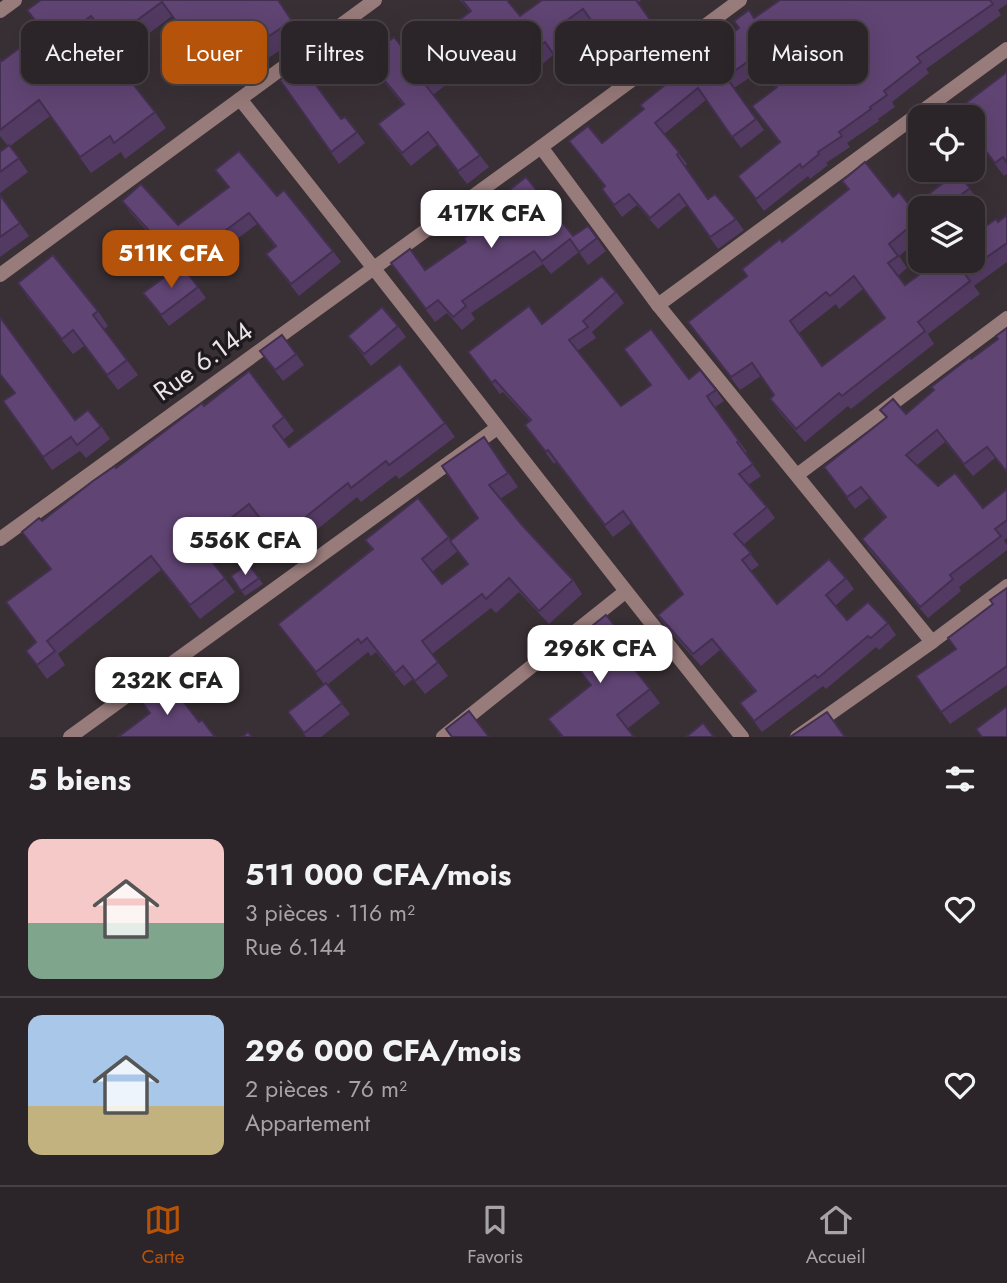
<!DOCTYPE html>
<html lang="fr">
<meta charset="utf-8">
<style>
:root{--surface:#2b2428;--page:#332c30;--text:#f1f3f6;--muted:#a6a4a8;--line:#474145;--accent:#b45309}
body{margin:0;font-family:Jost,sans-serif;background:var(--page);color:var(--text);height:100vh;display:flex;flex-direction:column;font-size:26px;white-space:nowrap}
*{box-sizing:border-box;margin:0}
p{font-size:23px;color:var(--muted)}
.icon{flex:none;width:38px;height:38px;fill:none;stroke:currentColor;stroke-width:2;stroke-linecap:round;stroke-linejoin:round}
.map{position:relative;height:737px;overflow:hidden}
.side{display:flex;flex-direction:column;background:var(--surface);flex:1}
.side>*{flex:none}
.banner{position:absolute;left:21px;top:21px;width:966px;height:63px;display:flex;gap:14px}
.fabs{position:absolute;left:908px;top:105px;display:grid;gap:14px}
.fabs a{display:grid;place-items:center;width:77px;height:77px;border-radius:14px;background:var(--surface);box-shadow:0 7px 28px #0002,0 0 0 2px var(--line);font-size:35px}
.price{position:absolute;translate:-50% -60px;padding:0 16px;border-radius:14px;background:#fff;color:#222;font-size:23px;line-height:46px;filter:drop-shadow(0 2px 4px #0008)}
.price::after{content:'';position:absolute;left:50%;top:42px;width:21px;height:16px;margin-left:-10px;background:inherit;clip-path:polygon(0 0,100% 0,50% 100%)}
.price.selected{background:var(--accent);color:#fff}
ul{padding:0;list-style:none}
li{display:flex;align-items:center;gap:21px;height:175px;padding:0 28px}
li+li{border-top:2px solid var(--line)}
li span{display:grid;place-items:center;flex:none;width:196px;height:140px;border-radius:14px;color:#555}
li>.icon{margin-inline-start:auto}
span .icon{width:84px;height:84px;fill:#fffc;stroke-width:1}
li b{font-size:30px}
h2{display:flex;justify-content:space-between;align-items:center;height:84px;padding:0 28px;font-size:30px}
.pill{padding:0 24px;border-radius:14px;background:var(--surface);box-shadow:0 7px 28px #0002,0 0 0 2px var(--line);font-size:24px;line-height:63px}
.pill.selected{background:var(--accent);color:#fff}
.tab-bar{display:flex;justify-content:space-around;align-items:center;height:98px;border-top:2px solid var(--line);background:var(--surface);font-size:19px;color:var(--muted)}
.tab-bar a{display:grid;justify-items:center;gap:4px}
.tab-bar .selected{color:var(--accent)}
.map>svg:first-child{display:block}
</style>
<div class="map">
<svg width="1007" height="737" viewBox="0 0 1007 737">
<rect width="100%" height="100%" fill="#393035"/>
<g fill="none" stroke-linecap="round" stroke-linejoin="round">
<g stroke="#987b7b" stroke-width="14">
<polyline points="0,11 15,0"/>
<path d="M240 99C409 310 572 526 742 737"/>
<polyline points="541,147 658,305 932,642"/>
<polyline points="0,275 375,0"/>
<polyline points="658,305 1007,49"/>
<polyline points="797,475 1007,318"/>
<polyline points="0,539 541,147 740,0"/>
<polyline points="70,737 497,428"/>
<polyline points="443,737 625,592"/>
<polyline points="797,737 932,642 1007,586"/>
</g>
</g>
<g fill="#533a63" fill-rule="evenodd">
<polygon points="41,0 278,0 302,36 259,64 262,67 235,85 206,44 198,50 172,16 120,55 102,30 64,59 27,10"/>
<polygon points="460,0 507,0 520,16 542,0 641,0 638,3 662,37 623,65 592,22 565,41 577,58 563,68 553,55 521,83 491,50 433,95 489,167 467,184 437,145 411,166 387,137 378,124 403,105 376,72 367,59 410,57 470,12"/>
<polygon points="780,0 1007,0 1007,4 998,10 1001,15 926,69 929,73 892,102 895,107 878,119 879,121 847,143 850,147 826,163 828,165 810,179 808,176 764,211 738,176 780,143 752,106 776,88 761,70 734,88 764,130 741,148 706,100 664,134 687,164 685,166 708,199 736,219 744,230 718,249 687,205 658,229 637,205 622,217 602,189 605,187 569,141 602,143 643,109 685,69 707,50"/>
<polygon points="0,59 2,61 70,79 155,112 166,128 125,159 121,152 91,173 50,116 10,146 28,172 0,193 0,152 8,146 0,136"/>
<polygon points="1007,72 1007,174 1004,176 987,154 973,165 973,117"/>
<polygon points="280,80 341,119 357,132 365,143 339,164"/>
<polygon points="215,170 277,196 333,251 341,262 299,296 266,254 275,247 257,224 189,275 206,298 169,326 143,293 176,268 158,249 150,238 152,237 130,212 122,201 178,225 228,187"/>
<path d="M930 170H968L960 176 979 201 969 208H920V239L899 256 907 268 898 276 905 285 1007 215V262L974 286 980 294 928 334 934 344 851 409 848 406 805 442 779 412 770 399 774 395 761 376 740 390 688 322 747 276 742 269 782 242 848 190 842 181 893 197 911 207 942 184ZM863 289 884 318 822 366 799 333 836 304 839 309Z"/>
<polygon points="0,195 29,236 0,257"/>
<polygon points="495,201 573,236 588,226 606,251 588,265 579,252 551,274 543,264 471,313 475,319 462,330 447,313 435,322 391,263 425,270 466,242 502,212"/>
<polygon points="18,283 98,311 108,326 104,329 138,375 118,390 84,346 73,354 28,298"/>
<polygon points="616,292 624,303 592,332 596,338 577,351 621,406 689,379 716,390 724,401 715,407 717,411 747,452 745,454 761,476 748,485 767,507 775,518 743,545 759,565 751,571 777,604 846,578 854,589 835,606 847,620 888,623 896,635 879,650 876,647 826,689 823,686 762,732 740,703 755,692 720,650 701,666 666,627 658,615 682,594 631,523 613,537 556,462 554,464 533,436 525,425 530,421 503,392 500,394 468,352 542,324"/>
<polygon points="0,317 75,420 101,426 110,439 86,458 80,451 52,470 3,401 14,393 0,375"/>
<polygon points="398,326 406,337 371,366 348,336"/>
<polygon points="1007,328 1007,473 995,458 973,476 945,442 917,465 938,486 983,508 1007,489 1007,538 1004,540 1007,545 1007,550 959,587 961,591 928,618 870,551 862,539 885,518 869,498 855,509 824,467 886,418 880,410 906,414 971,359 998,339"/>
<polygon points="260,351 296,354 304,365 283,381"/>
<polygon points="204,406 284,417 294,431 284,439 289,447 445,423 455,437 399,479 396,475 361,502 357,497 287,554 259,519 209,558 235,592 200,619 161,570 58,654 65,665 47,679 26,651 36,643 6,602 50,569 22,532 42,521"/>
<path d="M484 437 518 487 500 499 522 525 573 580 582 594 549 624 519 592 496 613 491 608 432 654 448 676 425 694 413 679 404 686 376 652 371 656 368 652 327 685 350 714 321 737H306L288 712 324 684 278 624 372 550 365 540 418 498 451 540 478 518ZM458 551 468 564 442 584 432 572Z"/>
<polygon points="248,564 263,584 245,596 231,576"/>
<polygon points="1007,588 1007,685 950,724 916,676 956,649 948,638 993,604"/>
<polygon points="563,649 633,649 643,663 635,670 660,703 627,729 634,737 562,737 549,719 591,686"/>
</g>
<g fill="#604473" stroke="#433050" stroke-width="2" fill-rule="evenodd">
<polygon points="41,0 278,0 292,21 249,49 251,53 224,71 196,30 187,36 162,2 110,40 91,16 54,44 27,10"/>
<polygon points="462,0 507,0 520,16 542,0 636,0 653,24 614,52 583,9 556,28 568,45 554,55 545,42 512,70 482,37 424,83 480,155 458,171 428,132 402,153 378,124 404,104 367,59 394,37 410,57 471,11"/>
<polygon points="780,0 990,0 993,4 917,57 921,62 884,91 887,95 870,107 871,109 839,132 842,136 818,152 819,154 802,168 800,164 756,199 738,176 780,142 752,106 777,87 753,58 726,77 756,119 732,137 698,88 655,123 679,152 677,155 708,199 715,194 736,219 710,237 679,194 650,218 629,194 614,205 602,189 605,186 569,141 588,126 602,143 644,109 640,105 685,69 681,64 705,47 707,50 739,28 734,21 749,10 754,18"/>
<polygon points="37,35 70,79 106,50 155,112 114,143 110,136 80,157 39,100 0,130 0,59 2,61"/>
<polygon points="301,65 341,119 345,117 357,132 331,152 280,80"/>
<polygon points="1007,72 1007,163 1003,157 995,163 978,141 973,145 973,117 958,117 954,112"/>
<polygon points="9,145 19,158 0,172 0,152"/>
<polygon points="239,151 277,196 284,190 333,251 291,284 266,254 276,246 249,213 177,267 150,238 153,235 122,201 141,184 178,225 229,187 215,170"/>
<path d="M865 162 893 197 899 192 911 207 943 183 932 170H955L970 188 944 208H920V223L918 220 889 244 898 256 888 263 905 285 938 261H973V235L996 219 998 222 1007 215V243L964 273 970 281 918 322 925 331 842 396 839 393 796 429 770 399 774 395 752 363 731 377 688 322 747 276 742 269 780 239 782 242 849 189 842 181ZM854 276 885 318 822 366 790 321 826 292 830 296Z"/>
<polygon points="526,177 573,236 588,226 597,238 579,252 570,239 542,261 534,251 462,301 466,306 453,317 438,300 426,309 391,263 410,249 425,270 466,242 464,238 503,212 495,201"/>
<polygon points="0,195 20,223 0,237"/>
<polygon points="53,255 98,311 93,315 127,360 107,375 73,330 62,339 18,283"/>
<polygon points="181,265 198,287 161,315 143,293"/>
<polygon points="602,276 616,292 583,321 588,327 569,340 621,406 651,385 624,349 651,329 689,379 700,370 716,390 707,396 710,401 739,441 737,442 753,464 739,474 767,507 734,534 751,553 742,560 777,604 829,559 846,578 826,595 847,620 868,602 888,623 871,638 868,636 818,678 815,675 754,721 740,703 756,691 712,639 693,654 658,615 683,594 623,511 605,525 548,450 546,452 525,425 531,420 495,380 492,383 468,352 529,306 542,324"/>
<polygon points="382,307 398,326 364,354 348,336"/>
<polygon points="0,317 75,420 88,410 101,426 77,445 71,437 43,457 3,401 15,393 0,374"/>
<polygon points="1007,328 1007,472 987,447 964,464 937,430 906,455 938,486 955,473 983,508 1007,489 1007,520 995,529 1001,536 950,575 953,579 920,607 862,539 886,517 861,487 847,497 824,467 887,417 880,410 893,399 906,414 934,390 931,387 970,357 971,359 998,339 996,336"/>
<polygon points="282,335 296,354 275,370 260,351"/>
<polygon points="400,364 445,423 389,465 386,461 351,488 348,483 277,540 249,504 198,544 225,578 190,605 151,556 47,641 55,651 37,665 26,651 36,642 6,602 51,569 22,532 39,518 42,521 93,481 115,466 116,468 202,403 204,406 249,371 284,417 273,426 289,447"/>
<polygon points="484,437 508,473 489,485 522,525 573,580 539,611 509,578 486,599 482,594 422,641 438,662 415,681 403,666 395,673 367,638 361,643 358,639 316,672 278,624 373,549 365,540 418,498 449,537 422,559 442,584 468,564 450,541 478,518 442,466"/>
<polygon points="248,564 259,578 241,591 231,576"/>
<polygon points="1007,588 1007,666 941,712 916,676 956,649 948,638 993,604 990,600"/>
<polygon points="606,615 633,649 624,656 650,689 617,715 634,737 563,737 548,719 591,685 563,649"/>
<polygon points="166,679 199,722 202,720 215,737 118,737 150,713 139,698"/>
<polygon points="326,683 342,703 304,733 288,712"/>
<polygon points="1007,706 1007,737 982,737 976,729"/>
<polygon points="469,711 489,737 452,737 446,729"/>
<polygon points="827,712 845,737 790,737"/>
<polygon points="703,723 714,737 686,737"/>
<polygon points="248,732 252,737 242,737"/>
</g>
<g text-anchor="middle" dominant-baseline="central" stroke-width="7" stroke-linejoin="round" paint-order="stroke">
<g font-size="26" fill="#eae4e7" stroke="#1d191c">
<text transform="translate(203 361) rotate(-36)">Rue 6.144</text>
</g>
</g>
</svg>
<div class="fabs">
<a><svg class="icon" aria-label="locate" viewBox="0 0 24 24"><circle cx="12" cy="12" r="6"/><path d="M12 2v4M12 18v4M2 12h4M18 12h4"/></svg></a>
<a><svg class="icon" aria-label="layers" viewBox="0 0 24 24"><path d="M12 4l9 5-9 5-9-5zM3 14l9 5 9-5"/></svg></a>
</div>
<b class="price" style="left:491px;top:250px">417K CFA</b>
<b class="price selected" style="left:171px;top:290px">511K CFA</b>
<b class="price" style="left:245px;top:577px">556K CFA</b>
<b class="price" style="left:600px;top:685px">296K CFA</b>
<b class="price" style="left:167px;top:717px">232K CFA</b>
<div class="banner">
<a class="pill">Acheter</a>
<a class="pill selected">Louer</a>
<a class="pill">Filtres</a>
<a class="pill">Nouveau</a>
<a class="pill">Appartement</a>
<a class="pill">Maison</a>
</div>
</div>
<section class="side">
<h2>5 biens<svg class="icon" aria-label="filters" viewBox="0 0 24 24"><path d="M4 7h16M4 17h16"/><circle cx="9" cy="7" r="2"/><circle cx="15" cy="17" r="2"/></svg></h2>
<ul>
<li><span style="background:linear-gradient(#f6c9c9 60%,#7fa58c 0)"><svg class="icon" aria-label="home" viewBox="0 0 24 24"><path d="M3 11l9-7 9 7M6 9v11h12V9"/></svg></span><div><b>511 000 CFA/mois</b><p>3 pièces · 116 m²</p><p>Rue 6.144</p></div><svg class="icon" aria-label="heart" viewBox="0 0 24 24"><path d="M12 20l-8-8c-3-5 5-10 8-4 3-6 11-1 8 4z"/></svg></li>
<li><span style="background:linear-gradient(#a9c7e8 65%,#c2b280 0)"><svg class="icon" aria-label="home" viewBox="0 0 24 24"><path d="M3 11l9-7 9 7M6 9v11h12V9"/></svg></span><div><b>296 000 CFA/mois</b><p>2 pièces · 76 m²</p><p>Appartement</p></div><svg class="icon" aria-label="heart" viewBox="0 0 24 24"><path d="M12 20l-8-8c-3-5 5-10 8-4 3-6 11-1 8 4z"/></svg></li>
</ul>
</section>
<nav class="tab-bar">
<a class="selected"><svg class="icon" aria-label="map" viewBox="0 0 24 24"><path d="M3 6l6-2 6 2 6-2v14l-6 2-6-2-6 2zM9 4v14M15 6v14"/></svg>Carte</a>
<a><svg class="icon" aria-label="saved" viewBox="0 0 24 24"><path d="M7 4h10v16l-5-4-5 4z"/></svg>Favoris</a>
<a><svg class="icon" aria-label="home" viewBox="0 0 24 24"><path d="M3 11l9-7 9 7M6 9v11h12V9"/></svg>Accueil</a>
</nav>
